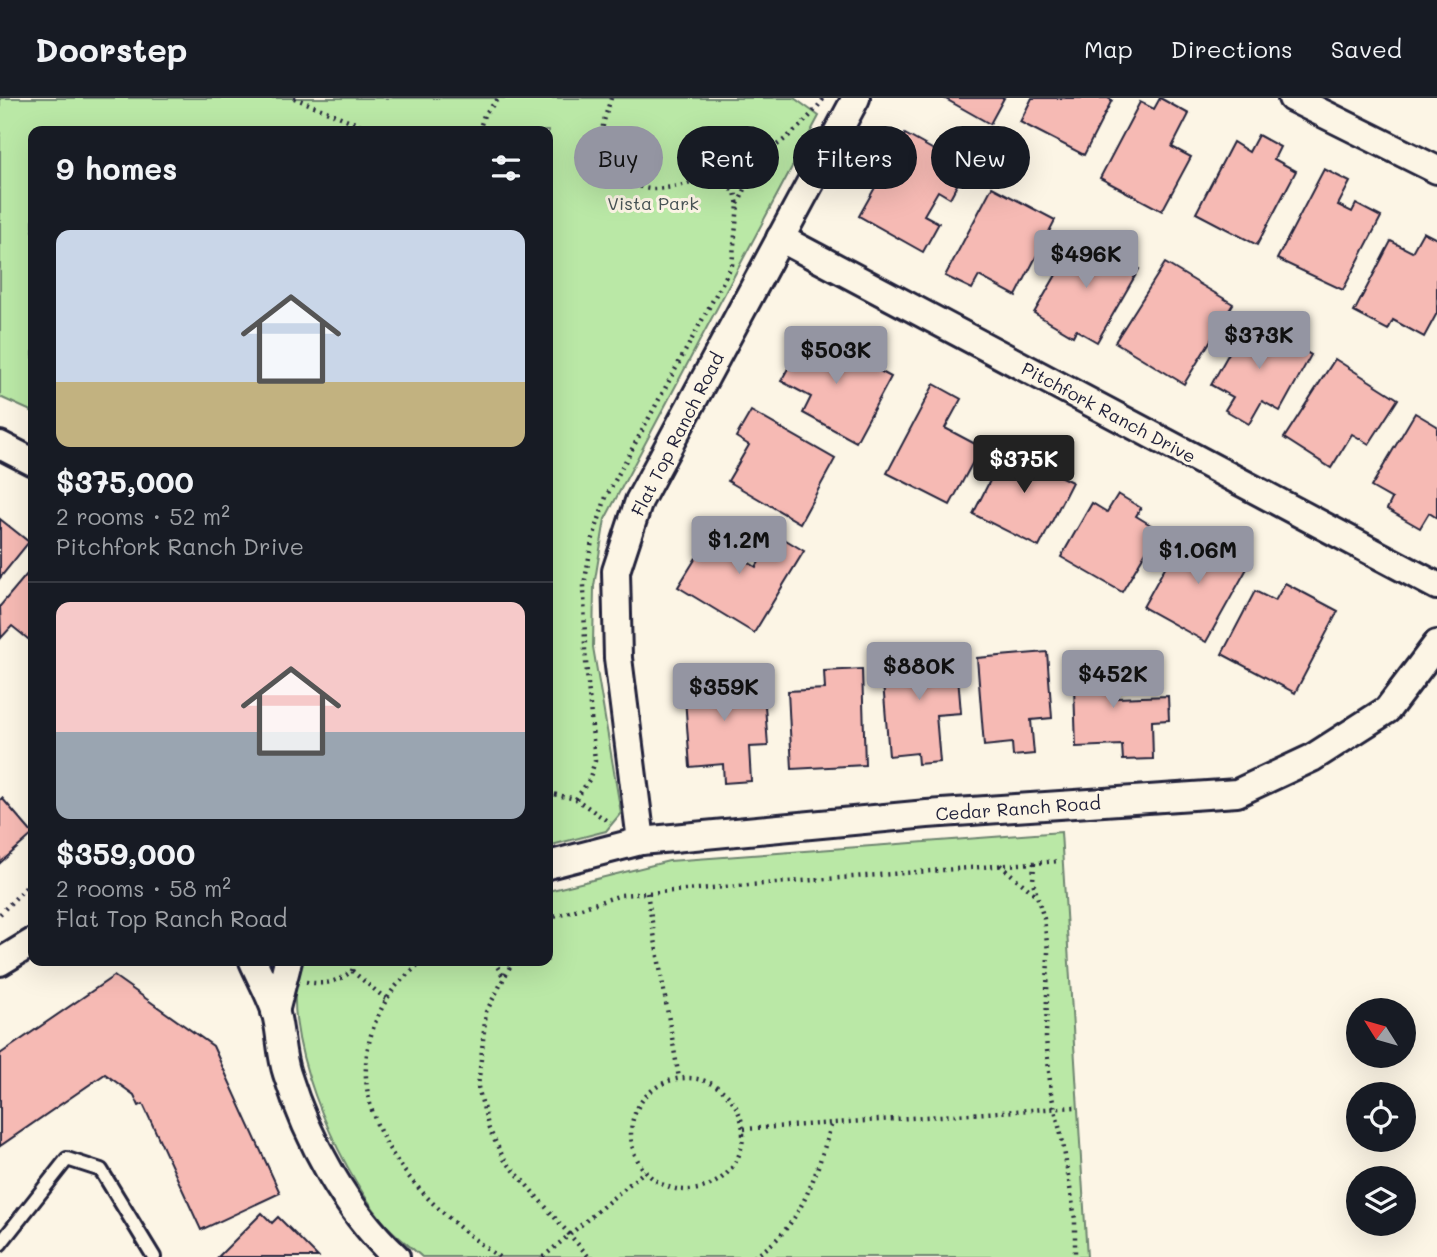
<!DOCTYPE html>
<meta charset="utf-8">
<style>
:root{--surface:#171b24;--page:#20242c;--text:#f1f3f6;--muted:#9ea1a6;--line:#363941;--accent:#9495a2}
body{margin:0;font-family:Mali,sans-serif;background:var(--page);color:var(--text);height:100vh;display:flex;flex-direction:column;font-size:26px;white-space:nowrap}
*{box-sizing:border-box;margin:0}
p{font-size:23px;color:var(--muted)}
.icon{flex:none;width:38px;height:38px;fill:none;stroke:currentColor;stroke-width:2;stroke-linecap:round;stroke-linejoin:round}
.map{position:relative;flex:1;overflow:hidden}
.details{position:absolute;left:28px;top:28px;width:525px;height:840px;display:flex;flex-direction:column;background:var(--surface);border-radius:14px;box-shadow:0 7px 28px #0002}
.details>*{flex:none}
.top-card{position:absolute;left:574px;top:28px;width:665px;height:63px;display:flex;gap:14px}
.needle{width:46px;rotate:307deg}
.buttons{position:absolute;left:1346px;top:900px;display:grid;gap:14px}
.buttons a{display:grid;place-items:center;width:70px;height:70px;border-radius:50%;background:var(--surface);box-shadow:0 7px 28px #0002;font-size:35px}
.price{position:absolute;translate:-50% -60px;padding:0 16px;border-radius:7px;background:var(--accent);color:#111;font-size:23px;line-height:46px;filter:drop-shadow(0 2px 4px #0008)}
.price::after{content:'';position:absolute;left:50%;top:42px;width:21px;height:16px;margin-left:-10px;background:inherit;clip-path:polygon(0 0,100% 0,50% 100%)}
.price.selected{background:#222;color:#fff}
ul{padding:0;list-style:none}
li{display:grid;align-content:center;gap:14px;height:371px;padding:0 28px}
li+li{border-top:2px solid var(--line)}
li span{display:grid;place-items:center;height:217px;border-radius:14px;color:#555}
li>.icon{margin-inline-start:auto}
span .icon{width:126px;height:126px;fill:#fffc;stroke-width:1}
li b{font-size:30px}
h2{display:flex;justify-content:space-between;align-items:center;height:84px;padding:0 28px;font-size:30px}
.pill{padding:0 24px;border-radius:32px;background:var(--surface);box-shadow:0 7px 28px #0002;font-size:24px;line-height:63px}
.pill.selected{background:var(--accent);color:#111}
header{display:flex;align-items:center;gap:42px;box-sizing:border-box;height:98px;padding:0 35px;background:var(--surface);border-bottom:2px solid var(--line)}
header strong{font-size:33px}
nav{display:flex;gap:38px;margin-inline-start:auto;font-size:24px}
.map>svg:first-child{display:block}
</style>
<header>
<strong>Doorstep</strong>
<nav><a>Map</a><a>Directions</a><a>Saved</a></nav>
</header>
<div class="map">
<svg width="1437" height="1159" viewBox="0 0 1437 1159">
<rect width="100%" height="100%" fill="#fcf5e5"/>
<filter id="ink" filterUnits="userSpaceOnUse"><feTurbulence type="fractalNoise" baseFrequency=".0143" numOctaves="2"/><feDisplacementMap in="SourceGraphic" scale="14" xChannelSelector="R" yChannelSelector="G"/><feConvolveMatrix kernelMatrix="1 2 1 2 8 2 1 2 1" color-interpolation-filters="sRGB"/></filter>
<g filter="url(#ink)">
<g fill="#bae8a6" stroke="#6e8570" stroke-width="2">
<polygon points="0,0 794,0 819,18 605,421 594,488 593,549 621,715 606,733 548,748 548,33 33,33 33,314 0,299"/>
<path d="M1061 734 1087 1159H422C409 1147 393 1136 382 1122 338 1068 275 931 301 863H548V793L669 763Z"/>
</g>
<g fill="#f6bab4" stroke="#22223b" stroke-width="2">
<polygon points="944,0 1004,0 990,26"/>
<polygon points="1032,0 1108,0 1112,2 1084,57 1020,24"/>
<polygon points="1160,0 1189,16 1172,49 1191,59 1162,113 1100,80 1140,4 1154,11"/>
<polygon points="905,36 966,70 950,100 938,93 924,117 939,125 923,154 859,118"/>
<polygon points="1258,37 1280,49 1274,61 1296,73 1257,147 1196,115 1233,44 1249,54"/>
<polygon points="1324,71 1350,84 1338,107 1352,114 1356,106 1381,119 1343,192 1277,161"/>
<polygon points="992,89 1055,122 1016,198 979,178 972,191 945,178"/>
<polygon points="1423,134 1437,141 1437,215 1424,239 1393,222 1388,232 1354,214 1391,143 1412,154"/>
<polygon points="1079,137 1139,171 1097,244 1076,232 1073,238 1034,215"/>
<polygon points="1165,165 1233,206 1184,286 1115,244"/>
<polygon points="1248,221 1311,257 1280,313 1262,303 1249,326 1225,312 1233,299 1211,287"/>
<polygon points="808,234 891,279 856,344 803,315 811,299 781,283"/>
<polygon points="1335,261 1398,301 1369,346 1352,336 1331,370 1284,340"/>
<polygon points="934,286 961,301 945,330 981,349 950,407 887,375"/>
<polygon points="751,313 835,361 800,425 728,383 749,347 736,339"/>
<polygon points="1415,315 1437,328 1437,420 1429,415 1420,430 1387,411 1392,401 1371,389"/>
<polygon points="1021,345 1056,363 1051,374 1072,384 1039,449 973,416 1002,359 1011,364"/>
<polygon points="1118,396 1141,410 1136,418 1159,432 1122,494 1061,459 1092,405 1107,414"/>
<polygon points="0,421 29,444 0,480"/>
<polygon points="720,421 743,434 731,454 756,469 776,436 804,453 754,535 678,489"/>
<polygon points="1206,431 1234,446 1228,455 1249,467 1206,544 1143,509 1174,453 1189,461"/>
<polygon points="33,469 33,545 12,528 1,540 0,508"/>
<polygon points="1285,485 1338,513 1295,595 1222,556 1255,493 1275,503"/>
<polygon points="956,554 961,615 936,617 940,664 918,666 917,655 889,658 881,560"/>
<polygon points="1047,554 1052,620 1031,622 1034,656 1013,658 1012,645 984,648 977,560"/>
<polygon points="1116,557 1117,600 1168,598 1169,622 1152,623 1153,661 1123,662 1122,647 1076,649 1073,559"/>
<polygon points="705,570 706,586 763,581 768,648 749,649 751,683 724,685 723,666 690,669 683,572"/>
<polygon points="862,571 865,667 792,671 788,593 825,591 824,573"/>
<polygon points="2,700 33,736 0,765 0,702"/>
<polygon points="114,878 213,948 280,1095 201,1132 143,1006 139,1008 134,997 105,976 0,1048 0,956"/>
<polygon points="262,1115 272,1125 278,1119 318,1159 218,1159"/>
</g>
<g fill="none" stroke-linecap="round" stroke-linejoin="round">
<g stroke="#22223b" stroke-width="18">
<polyline id="lane" points="0,1146 67,1061 101,1072 154,1159"/>
</g>
<g stroke="#22223b" stroke-width="32">
<g id="street">
<polyline points="1292,0 1437,72"/>
<polyline points="780,140 1437,488"/>
<polyline points="0,347 33,364"/>
<polyline points="641,743 618,560 616,473 639,403 856,0"/>
<polyline points="548,767 641,743 927,716 1237,695 1312,660 1387,612 1437,546"/>
<path d="M253 863C260 879 269 895 275 912 281 932 280 955 287 976 308 1043 345 1111 396 1159"/>
<polyline points="0,864 33,844"/>
<polyline points="275,914 288,863"/>
</g>
</g>
<g stroke="#22223b" stroke-width="4.5" stroke-dasharray="2 5" stroke-linecap="butt">
<polyline points="294,0 375,33"/>
<path d="M611 0C608 11 602 25 602 37 603 61 627 91 653 91 688 90 746 70 774 49 793 36 811 19 824 0"/>
<polyline points="479,33 484,17 499,0"/>
<polyline points="738,106 761,58"/>
<polyline points="548,695 576,701 610,725"/>
<polyline points="576,701 589,682 595,663 585,553 584,487 592,443 606,399 732,167 738,107 735,94 713,77"/>
<polyline points="1034,765 1033,784 1044,821 1048,853 1046,940 1051,995 1063,1045 1075,1121 1075,1159"/>
<polyline points="1000,767 1036,797"/>
<polyline points="647,795 679,980"/>
<polyline points="0,816 33,782"/>
<polyline points="548,821 621,797 1059,763"/>
<path d="M423 863C413 872 400 882 392 893 319 1002 413 1100 499 1159"/>
<polyline points="494,863 503,878"/>
<polyline points="513,863 486,914 478,989 489,1031 504,1061 589,1159"/>
<polyline points="352,873 387,902"/>
<path d="M306 884C325 887 336 885 352 873L354 863"/>
<circle cx="687" cy="1036" r="56"/>
<polyline points="744,1031 1076,1009"/>
<polyline points="543,1159 645,1073"/>
<path d="M754 1159C802 1130 816 1076 832 1025"/>
</g>
<use href="#lane" stroke="#fcf5e5" stroke-width="12"/>
<use href="#street" stroke="#fcf5e5" stroke-width="26"/>
</g>
</g>
<g text-anchor="middle" dominant-baseline="central" stroke-width="6" stroke-linejoin="round" paint-order="stroke">
<g font-size="18" fill="#485456" stroke="#fcf5e5">
<text x="653" y="105">Vista Park</text>
</g>
<g font-size="18" fill="#22223b" stroke="#fcf5e5">
<text transform="translate(1109 314) rotate(28)">Pitchfork Ranch Drive</text>
<text transform="translate(677 336) rotate(-63)">Flat Top Ranch Road</text>
<text transform="translate(1018 710) rotate(-4)">Cedar Ranch Road</text>
</g>
</g>
</svg>
<div class="buttons">
<a><svg class="needle" viewBox="-14 -14 28 28"><path d="M0-13l5 13h-10z" fill="#e53935"/><path d="M0 13l5-13h-10z" fill="#9ea1a6"/></svg></a>
<a><svg class="icon" aria-label="locate" viewBox="0 0 24 24"><circle cx="12" cy="12" r="6"/><path d="M12 2v4M12 18v4M2 12h4M18 12h4"/></svg></a>
<a><svg class="icon" aria-label="layers" viewBox="0 0 24 24"><path d="M12 4l9 5-9 5-9-5zM3 14l9 5 9-5"/></svg></a>
</div>
<b class="price" style="left:1086px;top:192px">$496K</b>
<b class="price" style="left:1259px;top:273px">$373K</b>
<b class="price" style="left:836px;top:288px">$503K</b>
<b class="price selected" style="left:1024px;top:397px">$375K</b>
<b class="price" style="left:739px;top:478px">$1.2M</b>
<b class="price" style="left:1198px;top:488px">$1.06M</b>
<b class="price" style="left:919px;top:604px">$880K</b>
<b class="price" style="left:1113px;top:612px">$452K</b>
<b class="price" style="left:724px;top:625px">$359K</b>
<div class="top-card">
<a class="pill selected">Buy</a>
<a class="pill">Rent</a>
<a class="pill">Filters</a>
<a class="pill">New</a>
</div>
<section class="details">
<h2>9 homes<svg class="icon" aria-label="filters" viewBox="0 0 24 24"><path d="M4 7h16M4 17h16"/><circle cx="9" cy="7" r="2"/><circle cx="15" cy="17" r="2"/></svg></h2>
<ul>
<li><span style="background:linear-gradient(#c9d6e8 70%,#c2b280 0)"><svg class="icon" aria-label="home" viewBox="0 0 24 24"><path d="M3 11l9-7 9 7M6 9v11h12V9"/></svg></span><div><b>$375,000</b><p>2 rooms · 52 m²</p><p>Pitchfork Ranch Drive</p></div></li>
<li><span style="background:linear-gradient(#f6c9c9 60%,#9aa5b1 0)"><svg class="icon" aria-label="home" viewBox="0 0 24 24"><path d="M3 11l9-7 9 7M6 9v11h12V9"/></svg></span><div><b>$359,000</b><p>2 rooms · 58 m²</p><p>Flat Top Ranch Road</p></div></li>
</ul>
</section>
</div>
